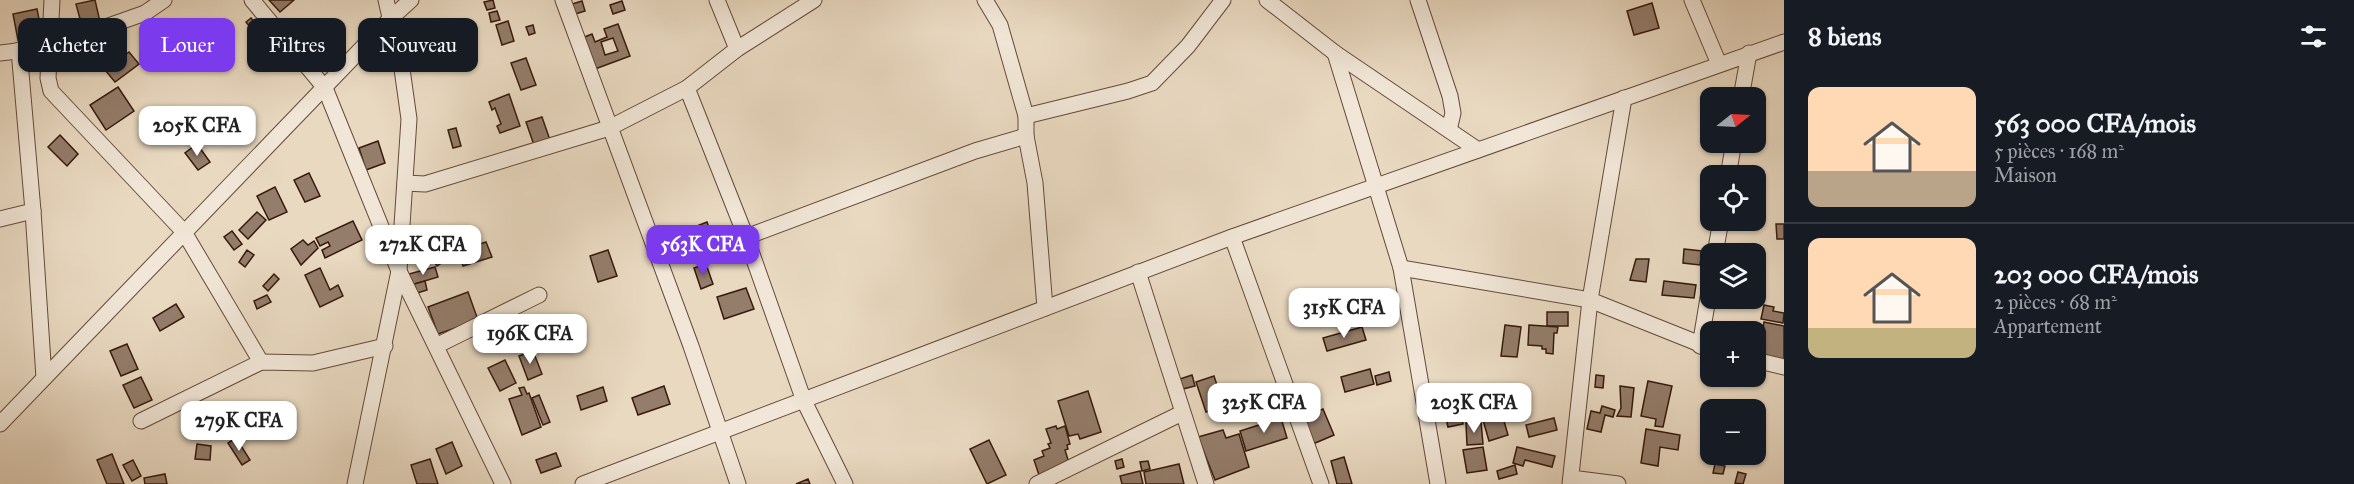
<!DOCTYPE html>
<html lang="fr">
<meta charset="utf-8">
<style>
:root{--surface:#171b24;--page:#20242c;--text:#f1f3f6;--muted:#9ea1a6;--line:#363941;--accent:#7c3aed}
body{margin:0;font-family:"IM FELL Great Primer",serif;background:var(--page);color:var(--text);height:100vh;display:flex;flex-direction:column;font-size:22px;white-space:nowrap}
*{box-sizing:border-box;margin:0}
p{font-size:20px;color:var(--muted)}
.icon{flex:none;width:33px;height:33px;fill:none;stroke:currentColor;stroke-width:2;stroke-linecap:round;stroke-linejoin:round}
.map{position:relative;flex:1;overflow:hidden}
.side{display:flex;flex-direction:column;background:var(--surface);width:570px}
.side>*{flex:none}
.top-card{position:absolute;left:18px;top:18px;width:570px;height:54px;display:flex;gap:12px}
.needle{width:39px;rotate:72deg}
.controls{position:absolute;left:1700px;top:87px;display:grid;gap:12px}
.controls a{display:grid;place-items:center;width:66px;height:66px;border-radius:12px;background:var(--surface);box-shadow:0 2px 4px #0004;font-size:30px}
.price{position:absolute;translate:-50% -51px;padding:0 14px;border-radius:12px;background:#fff;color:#222;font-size:20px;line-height:39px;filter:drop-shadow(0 2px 3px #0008)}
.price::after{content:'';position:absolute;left:50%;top:36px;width:18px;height:14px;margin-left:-9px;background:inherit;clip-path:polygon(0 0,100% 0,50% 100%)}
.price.current{background:var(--accent);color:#fff}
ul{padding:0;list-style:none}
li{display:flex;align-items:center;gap:18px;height:150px;padding:0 24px}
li+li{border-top:2px solid var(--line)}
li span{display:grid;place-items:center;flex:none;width:168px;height:120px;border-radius:12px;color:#555}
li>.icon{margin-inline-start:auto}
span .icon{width:72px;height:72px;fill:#fffc;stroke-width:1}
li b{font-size:26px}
h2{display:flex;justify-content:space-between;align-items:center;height:72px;padding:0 24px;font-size:26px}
.tag{padding:0 21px;border-radius:12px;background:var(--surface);box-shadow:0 2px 4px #0004;font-size:21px;line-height:54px}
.tag.current{background:var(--accent);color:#fff}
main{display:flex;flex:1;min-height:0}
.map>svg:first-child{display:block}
</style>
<main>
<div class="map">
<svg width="1784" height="484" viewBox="0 0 1784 484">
<rect width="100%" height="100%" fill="#e9d9c1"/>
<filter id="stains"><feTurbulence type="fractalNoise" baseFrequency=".00333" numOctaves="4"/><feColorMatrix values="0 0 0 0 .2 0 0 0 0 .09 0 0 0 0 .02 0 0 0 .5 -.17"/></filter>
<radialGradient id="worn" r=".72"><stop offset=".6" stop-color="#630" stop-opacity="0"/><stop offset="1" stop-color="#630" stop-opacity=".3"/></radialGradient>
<g fill="#947d6b" stroke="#371a0d" stroke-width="1.5" fill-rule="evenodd">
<polygon points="95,0 101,26 83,30 76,4"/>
<polygon points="269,0 294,0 280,12"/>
<polygon points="493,0 495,8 487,10 484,2"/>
<polygon points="582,1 585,11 572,15 569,5"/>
<polygon points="622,1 625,10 613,14 610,5"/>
<polygon points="1652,3 1659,28 1634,35 1627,11"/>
<polygon points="37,9 42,35 18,40 13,14"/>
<polygon points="497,11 500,20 491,22 489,13"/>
<polygon points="251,18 259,28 254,32 246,22"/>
<polygon points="508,21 514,41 502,45 496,25"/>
<path d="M618 24 630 56 595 69 582 38 592 34 595 42 607 37 604 29ZM613 38 618 51 605 55 601 42Z"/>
<polygon points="533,25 535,33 529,35 526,27"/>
<polygon points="129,52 139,64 115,82 105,70"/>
<polygon points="526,58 536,85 521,90 511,63"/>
<polygon points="118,87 134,111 106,130 90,105"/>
<polygon points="509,94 520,126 500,133 497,126 501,124 495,108 492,110 489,102"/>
<polygon points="542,117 551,143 535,148 526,122"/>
<polygon points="456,128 461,146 453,148 448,130"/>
<polygon points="60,135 78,154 67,166 48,147"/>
<polygon points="378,141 385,163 366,170 359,148"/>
<polygon points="197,144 210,162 198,170 185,153"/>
<polygon points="309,173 320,196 305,202 294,180"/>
<polygon points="275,187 287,212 269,220 257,196"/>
<polygon points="257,212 266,220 248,239 239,230"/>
<polygon points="353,221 362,240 325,258 322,250 330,246 328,242 320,246 316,238"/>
<polygon points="707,222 712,237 696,242 692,228"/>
<polygon points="1776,224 1784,224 1784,239 1777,239"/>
<polygon points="692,228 694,236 689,238 687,229"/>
<polygon points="232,231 242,244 234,250 224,237"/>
<polygon points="437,235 452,256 437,266 423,245"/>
<polygon points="730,235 733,245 712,252 709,242"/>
<polygon points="303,240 308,245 314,241 318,248 301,265 291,249"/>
<polygon points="486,242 492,257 463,266 458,251"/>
<polygon points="1684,249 1702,251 1700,265 1683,263"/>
<polygon points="247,250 254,255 245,267 239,262"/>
<polygon points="608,250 617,276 598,282 590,256"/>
<polygon points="1636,259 1649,259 1646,282 1630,280"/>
<polygon points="706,264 713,284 701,289 694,268"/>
<polygon points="435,267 438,277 411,285 409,274"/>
<polygon points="320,268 330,290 338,285 343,296 320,307 305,275"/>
<polygon points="274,274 279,279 268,291 263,286"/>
<polygon points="425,281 427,290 414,294 411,285"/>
<polygon points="1664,281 1696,285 1694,298 1662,295"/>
<polygon points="746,288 754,309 724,319 717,297"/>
<polygon points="468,292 478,320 438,334 428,307"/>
<polygon points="267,295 271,302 257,309 254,301"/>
<polygon points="176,304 184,317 160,331 153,318"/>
<polygon points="1764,305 1774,307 1773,311 1784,313 1783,323 1761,319"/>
<rect x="1547" y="312" width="21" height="14"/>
<polygon points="532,315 539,334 528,338 522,318"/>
<polygon points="1764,322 1784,326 1784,360 1758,355"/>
<polygon points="1505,325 1521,327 1517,357 1501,356"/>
<polygon points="1529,325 1558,327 1557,333 1554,333 1553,354 1546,353 1546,349 1542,349 1542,346 1528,345"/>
<polygon points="1362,327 1366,340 1327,351 1323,338"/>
<polygon points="127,344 138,369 121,376 110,351"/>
<polygon points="533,351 542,374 528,380 519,356"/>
<polygon points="505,360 516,383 500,391 488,368"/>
<polygon points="1370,369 1374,384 1345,392 1341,377"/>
<polygon points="1389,372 1391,381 1377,385 1375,376"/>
<polygon points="1192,375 1195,386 1183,389 1180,379"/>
<polygon points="1596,375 1604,376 1603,388 1595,387"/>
<polygon points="1214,376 1224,406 1206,412 1196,382"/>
<polygon points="141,377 152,400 134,408 123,385"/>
<polygon points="1648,381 1672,386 1663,427 1655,426 1656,419 1641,416"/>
<polygon points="664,386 670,404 638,415 632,398"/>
<polygon points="1620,386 1634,388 1631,417 1617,416 1621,408"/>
<polygon points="524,387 527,394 529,393 541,427 522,435 509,399 522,395 519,388"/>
<polygon points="603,387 607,401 581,410 577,396"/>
<polygon points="1088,391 1101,432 1080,439 1078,434 1069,436 1058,401"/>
<polygon points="539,395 550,422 543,425 532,398"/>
<polygon points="1492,406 1494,415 1483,419 1480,410"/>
<polygon points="1602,406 1615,410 1613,417 1605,415 1601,432 1587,429 1591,411 1600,413"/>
<polygon points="251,408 255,425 249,426 245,410"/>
<polygon points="1323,409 1334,435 1313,444 1302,418"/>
<polygon points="1460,410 1463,424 1448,427 1445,414"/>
<polygon points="1502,414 1508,435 1489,441 1483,420"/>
<polygon points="1281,418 1287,438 1246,451 1240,431"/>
<polygon points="1554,418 1557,430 1529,437 1526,425"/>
<polygon points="1481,422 1483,444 1467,445 1466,423"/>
<polygon points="1056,426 1057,429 1065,426 1070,444 1067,445 1068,449 1065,450 1069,463 1039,475 1034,460 1044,456 1042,451 1050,448 1048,444 1051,443 1046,429"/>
<polygon points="1646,429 1680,435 1678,450 1660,447 1658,466 1641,463"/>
<polygon points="1223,430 1226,438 1239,434 1249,467 1215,480 1198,437"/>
<polygon points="236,438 250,460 242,465 228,443"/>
<polygon points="989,440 1006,475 987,484 970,449"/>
<polygon points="452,442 462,466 446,474 436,449"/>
<polygon points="197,444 211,446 210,460 195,459"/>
<polygon points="1483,447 1487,470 1467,473 1463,450"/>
<polygon points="1517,447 1555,456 1552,467 1525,460 1523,466 1513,463"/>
<polygon points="556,453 561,466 541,473 536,460"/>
<polygon points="112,454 124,484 107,484 97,460"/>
<polygon points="1344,457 1352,484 1337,484 1331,461"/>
<polygon points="430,459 438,484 417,484 411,465"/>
<polygon points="1122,459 1124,467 1117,469 1115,461"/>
<polygon points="133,460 141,476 132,481 123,465"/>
<polygon points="1148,461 1150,469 1142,471 1140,462"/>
<polygon points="1179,464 1184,484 1146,484 1144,472"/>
<polygon points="1715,464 1725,466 1723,474 1713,473"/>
<polygon points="1515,465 1517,474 1499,479 1497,471"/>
<polygon points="1140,471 1143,484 1122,484 1120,476"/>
<polygon points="1738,472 1746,474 1743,484 1735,483"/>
<polygon points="165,474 167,484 145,484 144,478"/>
<polygon points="808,479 810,484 796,484"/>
</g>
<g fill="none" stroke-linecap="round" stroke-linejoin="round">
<g stroke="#644a3a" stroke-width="17">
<g id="minor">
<polyline points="52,0 48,78 51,91 184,232 261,362"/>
<polyline points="252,0 325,88 399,271 503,484"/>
<polyline points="563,0 691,346 738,484"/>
<polyline points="717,0 737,49"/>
<polyline points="985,0 1000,25 1026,116 1026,136 1035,183 1045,308"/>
<polyline points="1267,0 1335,53 1478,150"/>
<polyline points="1418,0 1450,96 1453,113 1449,130"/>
<polyline points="1692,0 1719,64"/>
<polyline points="19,50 33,211 44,378"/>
<polyline points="0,53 49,47 145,13 164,0"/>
<polyline points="1335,53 1401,268 1438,484"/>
<polyline points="687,88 746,237 804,401 845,484"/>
<polyline points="1741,98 1749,53"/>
<polyline points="1026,116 1128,91 1152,83 1188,46 1223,0"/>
<polyline points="1728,176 1734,142"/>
<polyline points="405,183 425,184 609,128 687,88 737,49 814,0"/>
<polyline points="0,219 33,211"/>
<polyline points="746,237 975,151 1026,136"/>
<polyline points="1232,237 1321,484"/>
<polyline points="1715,254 1721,220"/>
<polyline points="1401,268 1590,300 1710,348"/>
<polyline points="1138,272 1206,484"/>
<polyline points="436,346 539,295"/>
<polyline points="1700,346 1710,286"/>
<polyline points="1755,360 1784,367"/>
<polyline points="141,421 261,362 313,363 385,346"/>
<polyline points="0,424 390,19 411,0"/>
<polyline points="1571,478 1618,484"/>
<polyline points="355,484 399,271 409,119 402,69 386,0"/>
<polyline points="583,484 1232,237 1784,42"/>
<polyline points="1037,484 1182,413"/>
<polyline points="1570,484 1590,300 1624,98"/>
</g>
</g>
<use href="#minor" stroke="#f1e6d7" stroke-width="15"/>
</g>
<rect width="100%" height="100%" filter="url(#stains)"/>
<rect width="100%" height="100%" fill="url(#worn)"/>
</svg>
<div class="controls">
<a><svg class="needle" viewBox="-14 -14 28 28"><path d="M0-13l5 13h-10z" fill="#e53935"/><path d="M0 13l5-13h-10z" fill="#9ea1a6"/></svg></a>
<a><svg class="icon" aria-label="locate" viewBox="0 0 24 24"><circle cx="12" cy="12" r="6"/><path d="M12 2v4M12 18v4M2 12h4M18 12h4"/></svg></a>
<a><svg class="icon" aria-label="layers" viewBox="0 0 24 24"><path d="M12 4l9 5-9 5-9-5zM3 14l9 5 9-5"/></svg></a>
<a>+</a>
<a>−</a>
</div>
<b class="price" style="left:197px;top:157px">205K CFA</b>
<b class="price" style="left:423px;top:276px">272K CFA</b>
<b class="price current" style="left:703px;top:276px">563K CFA</b>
<b class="price" style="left:1344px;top:339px">315K CFA</b>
<b class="price" style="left:530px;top:365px">196K CFA</b>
<b class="price" style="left:1264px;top:434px">325K CFA</b>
<b class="price" style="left:1474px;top:434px">203K CFA</b>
<b class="price" style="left:239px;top:452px">279K CFA</b>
<div class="top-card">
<a class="tag">Acheter</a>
<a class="tag current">Louer</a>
<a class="tag">Filtres</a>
<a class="tag">Nouveau</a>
</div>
</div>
<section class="side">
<h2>8 biens<svg class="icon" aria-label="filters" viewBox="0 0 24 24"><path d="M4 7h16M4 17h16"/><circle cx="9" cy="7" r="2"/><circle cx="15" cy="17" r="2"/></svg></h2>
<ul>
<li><span style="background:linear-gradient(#ffd9b3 70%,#b9a48a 0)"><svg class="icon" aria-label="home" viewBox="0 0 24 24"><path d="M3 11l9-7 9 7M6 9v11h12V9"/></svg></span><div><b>563 000 CFA/mois</b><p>5 pièces · 168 m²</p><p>Maison</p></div></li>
<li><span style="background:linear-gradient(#ffd9b3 75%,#c2b280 0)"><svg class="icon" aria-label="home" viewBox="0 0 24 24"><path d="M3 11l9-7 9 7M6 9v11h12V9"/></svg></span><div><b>203 000 CFA/mois</b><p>2 pièces · 68 m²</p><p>Appartement</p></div></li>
</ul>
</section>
</main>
